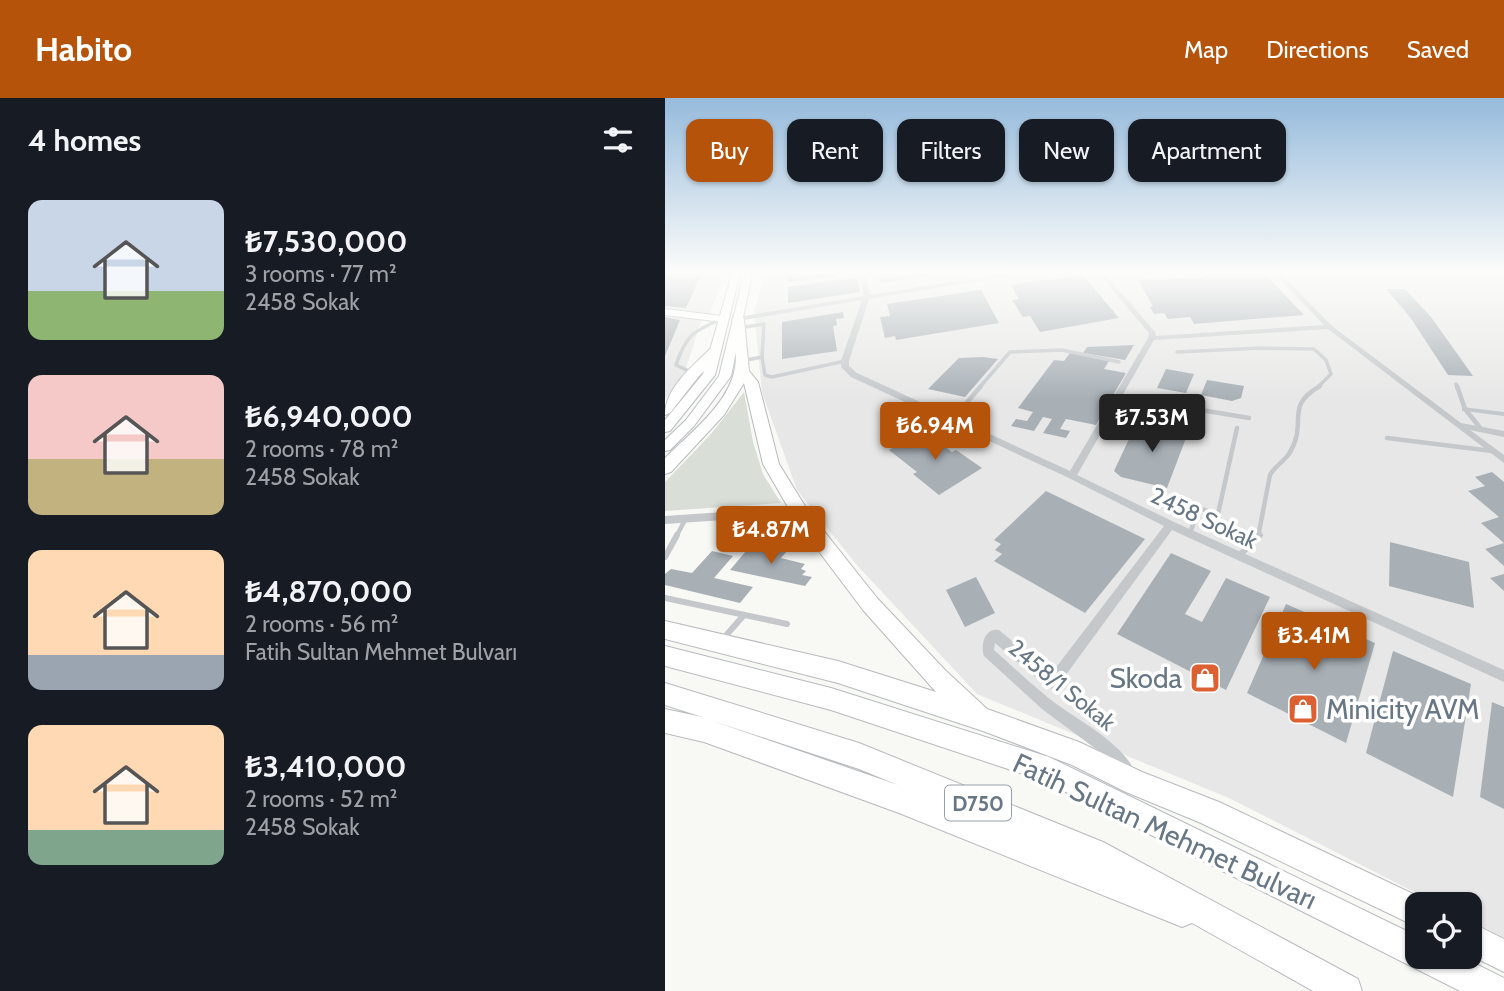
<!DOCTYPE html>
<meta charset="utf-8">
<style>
:root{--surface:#171b24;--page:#242831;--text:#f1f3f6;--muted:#9ea1a6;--accent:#b45309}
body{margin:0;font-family:Cabin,sans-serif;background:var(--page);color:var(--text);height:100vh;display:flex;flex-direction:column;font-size:26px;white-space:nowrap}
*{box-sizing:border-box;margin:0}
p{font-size:23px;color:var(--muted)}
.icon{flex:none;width:38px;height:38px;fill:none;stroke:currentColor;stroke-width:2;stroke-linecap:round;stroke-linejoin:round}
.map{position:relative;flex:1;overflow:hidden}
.details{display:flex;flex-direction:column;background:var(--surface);width:665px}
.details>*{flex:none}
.top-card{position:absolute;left:21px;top:21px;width:665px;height:63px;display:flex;gap:14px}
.fabs{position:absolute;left:740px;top:794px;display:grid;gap:14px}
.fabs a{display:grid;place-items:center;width:77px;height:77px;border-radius:14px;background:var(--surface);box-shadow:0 2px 5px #0004;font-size:35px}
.price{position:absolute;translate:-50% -60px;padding:0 16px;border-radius:7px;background:var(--accent);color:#fff;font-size:23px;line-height:46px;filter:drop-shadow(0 2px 4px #0008)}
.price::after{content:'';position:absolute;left:50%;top:42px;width:21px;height:16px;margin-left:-10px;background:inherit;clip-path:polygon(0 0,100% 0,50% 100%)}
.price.active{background:#222;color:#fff}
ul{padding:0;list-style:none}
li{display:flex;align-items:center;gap:21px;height:175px;padding:0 28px}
li span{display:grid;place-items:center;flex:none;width:196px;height:140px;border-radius:14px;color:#555}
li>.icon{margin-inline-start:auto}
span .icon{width:84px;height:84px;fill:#fffc;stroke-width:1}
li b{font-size:30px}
h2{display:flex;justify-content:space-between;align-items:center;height:84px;padding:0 28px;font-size:30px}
.chip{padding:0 24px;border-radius:14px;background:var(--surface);box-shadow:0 2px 5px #0004;font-size:24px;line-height:63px}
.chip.active{background:var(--accent);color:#fff}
header{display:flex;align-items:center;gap:42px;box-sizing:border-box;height:98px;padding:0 35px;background:var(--accent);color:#fff}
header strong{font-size:33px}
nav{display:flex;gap:38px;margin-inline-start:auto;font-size:24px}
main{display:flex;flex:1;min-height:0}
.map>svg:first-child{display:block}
</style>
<header>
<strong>Habito</strong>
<nav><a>Map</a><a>Directions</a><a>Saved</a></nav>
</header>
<main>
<section class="details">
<h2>4 homes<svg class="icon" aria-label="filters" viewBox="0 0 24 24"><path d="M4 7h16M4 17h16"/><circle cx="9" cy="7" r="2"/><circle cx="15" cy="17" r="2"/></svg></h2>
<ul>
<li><span style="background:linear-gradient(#c9d6e8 65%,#8fb573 0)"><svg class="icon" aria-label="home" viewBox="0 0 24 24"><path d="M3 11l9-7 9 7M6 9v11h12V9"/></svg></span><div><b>₺7,530,000</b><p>3 rooms · 77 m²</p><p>2458 Sokak</p></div></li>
<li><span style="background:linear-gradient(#f6c9c9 60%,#c2b280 0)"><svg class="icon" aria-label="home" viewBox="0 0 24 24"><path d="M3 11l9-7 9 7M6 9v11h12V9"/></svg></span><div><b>₺6,940,000</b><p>2 rooms · 78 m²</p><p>2458 Sokak</p></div></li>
<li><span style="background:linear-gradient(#ffd9b3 75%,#9aa5b1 0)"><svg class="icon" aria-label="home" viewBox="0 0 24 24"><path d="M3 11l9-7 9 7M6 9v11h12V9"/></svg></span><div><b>₺4,870,000</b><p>2 rooms · 56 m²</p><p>Fatih Sultan Mehmet Bulvarı</p></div></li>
<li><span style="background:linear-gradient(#ffd9b3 75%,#7fa58c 0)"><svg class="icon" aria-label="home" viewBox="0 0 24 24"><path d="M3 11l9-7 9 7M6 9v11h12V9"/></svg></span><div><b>₺3,410,000</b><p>2 rooms · 52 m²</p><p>2458 Sokak</p></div></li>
</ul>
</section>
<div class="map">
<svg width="839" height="893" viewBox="0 0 839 893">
<rect width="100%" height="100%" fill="#f8f8f5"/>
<g fill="#e6e7e6">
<polygon points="0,176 59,176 44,218 0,212"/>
<polygon points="99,176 839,176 839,840 805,822 805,807 775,807 564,700 312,596 191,466 132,392 97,294 89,214"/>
<polygon points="0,218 36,222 19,277 0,301"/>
</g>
<polygon fill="#d9dfd6" points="79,294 88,344 98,376 116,405 0,413 0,384 46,336"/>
<g fill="#a8b0b6">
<polygon points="0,176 36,176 21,210 0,208"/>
<polygon points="123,176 170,176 170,178 123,184"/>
<polygon points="213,176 267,176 268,177 216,185"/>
<polygon points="417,176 454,220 375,234 365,218 358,219 347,202 354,201 346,187"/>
<polygon points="537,176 600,176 639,217 529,226 525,219 503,221 499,215 489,216 485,209 488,208 473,182 540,179"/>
<polygon points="192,179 195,194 123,205 123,189"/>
<polygon points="721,191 740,191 766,219 808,278 783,277 745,219"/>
<polygon points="316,192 334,225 231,242 230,238 220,240 215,219 225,218 222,206"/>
<polygon points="178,214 179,220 171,221 172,227 168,228 172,253 117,261 117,224"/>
<polygon points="0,219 15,222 0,258"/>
<polygon points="469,247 460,262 418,255 422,249"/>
<polygon points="405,255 444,263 439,271 461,275 431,327 401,321 395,331 405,333 401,340 378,335 387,321 378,319 369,333 346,328 351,321 362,323 368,314 353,310 389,262 399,263"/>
<polygon points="318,259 333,261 300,299 263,291 294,260"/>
<polygon points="501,271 529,276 521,295 492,290"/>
<polygon points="542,282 579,288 576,300 567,303 536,297"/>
<polygon points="473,322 524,332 502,390 456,379 449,373"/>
<polygon points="258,333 287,354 291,352 317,370 274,397 248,376 252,374 224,352"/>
<polygon points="827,374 839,384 839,445 816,425 834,419 803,393 820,388 810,379"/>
<polygon points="381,393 480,441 420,515 329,463 337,456 330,452 336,446 329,442"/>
<polygon points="725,444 804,464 809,510 724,488"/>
<polygon points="839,445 839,468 820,451"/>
<polygon points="87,446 122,453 116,460 140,466 136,471 141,473 137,477 147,479 140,488 65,472"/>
<polygon points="47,453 68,458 49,480 88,489 75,505 0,487 0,476 6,471 27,475"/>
<polygon points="506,455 546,473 520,516 537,524 561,480 605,499 561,592 452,536"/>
<polygon points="839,476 839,493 825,480"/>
<polygon points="311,479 330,515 300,529 281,492"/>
<polygon points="621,506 710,545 681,645 582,595"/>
<polygon points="728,553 806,586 788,699 701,655"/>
<polygon points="827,604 839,609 839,711 815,699"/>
</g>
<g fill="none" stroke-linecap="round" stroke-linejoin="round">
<g stroke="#b6bbbf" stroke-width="2">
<polygon id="secondary" points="0,211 57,218 61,221 57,224 0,217"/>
</g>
<g stroke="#b7bbbf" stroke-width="2">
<g id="primary">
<polygon points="67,176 75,176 50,277 5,333 0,334 0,322 38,276"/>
<polygon points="79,176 87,176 66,278 29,328 5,352 0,353 0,342 21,322 54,278"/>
</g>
</g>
<g stroke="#b7babd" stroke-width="2">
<g id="highway">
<path d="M73 217 79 221 84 273 93 284 114 366 143 413 212 500 280 572 322 611 414 644 477 674 554 704 763 803 764 807H752V829L536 725 461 694 407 667 318 633 173 585 0 541V523L173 563 271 594 198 512 131 423 98 366 79 285 59 317 6 374 0 376V360C24 336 64 306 70 270 73 254 68 237 67 221Z"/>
<path d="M50 250 55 251V257L34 278 5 315 0 317C0 290 27 269 45 251Z"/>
<polygon points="0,548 166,590 384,659 752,838 752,859 797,859 839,880 839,893 795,893 379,683 166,612 0,568"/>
<path d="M0 585 194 645 438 744 693 881 697 893H648L527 825 517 829 234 715 39 644 0 635V611L37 619 0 607ZM48 623 194 671 233 687Z"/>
<polygon points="805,824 839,841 839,874 805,857"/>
</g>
</g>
<g stroke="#c4c8cb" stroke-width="3.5">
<polyline points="74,230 99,226 97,259 76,263"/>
<polyline points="512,254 596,250 649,251 661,262 666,276 652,290"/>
<polyline points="97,259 100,277 107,279 180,263"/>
<path d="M26 274 11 267C21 237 28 233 57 221"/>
<polyline points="791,286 792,290"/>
<polyline points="314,290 345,254 397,252 454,264"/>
</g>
<g stroke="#c4c8cb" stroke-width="4.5">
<polyline points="792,288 800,311 816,331"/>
<polyline points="453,298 584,320"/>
<polyline points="286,323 316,288"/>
<polyline points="722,340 827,353"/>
<polyline points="525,436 533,410 553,416 572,330"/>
<polyline points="11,439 20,422"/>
<path d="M593 439 605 377C610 368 618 364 624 356 644 324 618 309 655 288"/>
</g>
<g stroke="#c4c8cb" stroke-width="6">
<polyline points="574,458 595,437"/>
<polyline points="0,459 12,437"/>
<polyline points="0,500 122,526"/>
<polyline points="57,542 79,517"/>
</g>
<g fill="#c4c8cb" fill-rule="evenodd">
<path d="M194 176H200L205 197 333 176H346L343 178 204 201 184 263V268L192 275 405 373 483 240 484 235 434 176H440L490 234 491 238 659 227 610 176H616L667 228 796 325 839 333V339L805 332 839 357V365L663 231 489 242 412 377 509 424 839 572V584L507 432 392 589 387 591 382 589 330 545 329 552C348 569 366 586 386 602 413 623 458 644 471 676L469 681 464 683 459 681 439 657 377 611 319 558C315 547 320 529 334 532L386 576 499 428 404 380 186 279 176 269V263L197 202 73 223 70 221 73 219 199 198Z"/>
<polygon points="797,309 839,314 839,318 800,313 797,313"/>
<polygon points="59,414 117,419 137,414 142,418 141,421 117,427 59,422 0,426 0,418"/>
</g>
<use href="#secondary" fill="#fff" fill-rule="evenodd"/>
<use href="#primary" fill="#fff" fill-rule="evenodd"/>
<use href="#highway" fill="#fff" fill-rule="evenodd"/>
</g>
<linearGradient id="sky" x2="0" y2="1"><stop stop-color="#96bbdc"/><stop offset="0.58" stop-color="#fcfcfa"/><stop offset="1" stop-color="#fcfcfa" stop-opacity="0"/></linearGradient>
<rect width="839" height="301" fill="url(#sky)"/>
<defs>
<g id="shop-square" transform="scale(1.575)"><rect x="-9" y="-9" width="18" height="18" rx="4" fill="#dc6031" stroke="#fff"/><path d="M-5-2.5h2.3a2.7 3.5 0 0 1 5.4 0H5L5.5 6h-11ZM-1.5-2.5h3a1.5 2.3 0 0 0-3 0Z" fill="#fff"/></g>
</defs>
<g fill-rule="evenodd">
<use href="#shop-square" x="540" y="580"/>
<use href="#shop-square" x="638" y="611"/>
</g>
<g text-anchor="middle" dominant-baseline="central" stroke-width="7" stroke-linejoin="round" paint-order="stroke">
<rect fill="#fff" stroke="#95a0aa" stroke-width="2" x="280" y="687.5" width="66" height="35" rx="5"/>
<g font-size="21" font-weight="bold" fill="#687785">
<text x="313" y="705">D750</text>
</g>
<g font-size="23" fill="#687785" stroke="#fff">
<text transform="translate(539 420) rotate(25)">2458 Sokak</text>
<text transform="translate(397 587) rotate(39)">2458/1 Sokak</text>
</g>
<g font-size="28" fill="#687785" stroke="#fff" text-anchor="end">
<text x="517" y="580">Skoda</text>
<text x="661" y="611" text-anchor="start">Minicity AVM</text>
</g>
<g font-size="28" fill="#687785" stroke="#fff">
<text transform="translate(500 733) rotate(25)">Fatih Sultan Mehmet Bulvarı</text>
</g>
</g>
</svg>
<div class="fabs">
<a><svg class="icon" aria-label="locate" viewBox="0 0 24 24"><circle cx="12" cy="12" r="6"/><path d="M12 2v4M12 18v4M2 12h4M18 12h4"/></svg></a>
</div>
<b class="price active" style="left:487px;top:356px">₺7.53M</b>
<b class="price" style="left:270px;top:364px">₺6.94M</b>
<b class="price" style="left:106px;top:468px">₺4.87M</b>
<b class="price" style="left:649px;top:574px">₺3.41M</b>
<div class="top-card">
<a class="chip active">Buy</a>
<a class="chip">Rent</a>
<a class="chip">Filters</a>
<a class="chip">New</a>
<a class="chip">Apartment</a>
</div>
</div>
</main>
